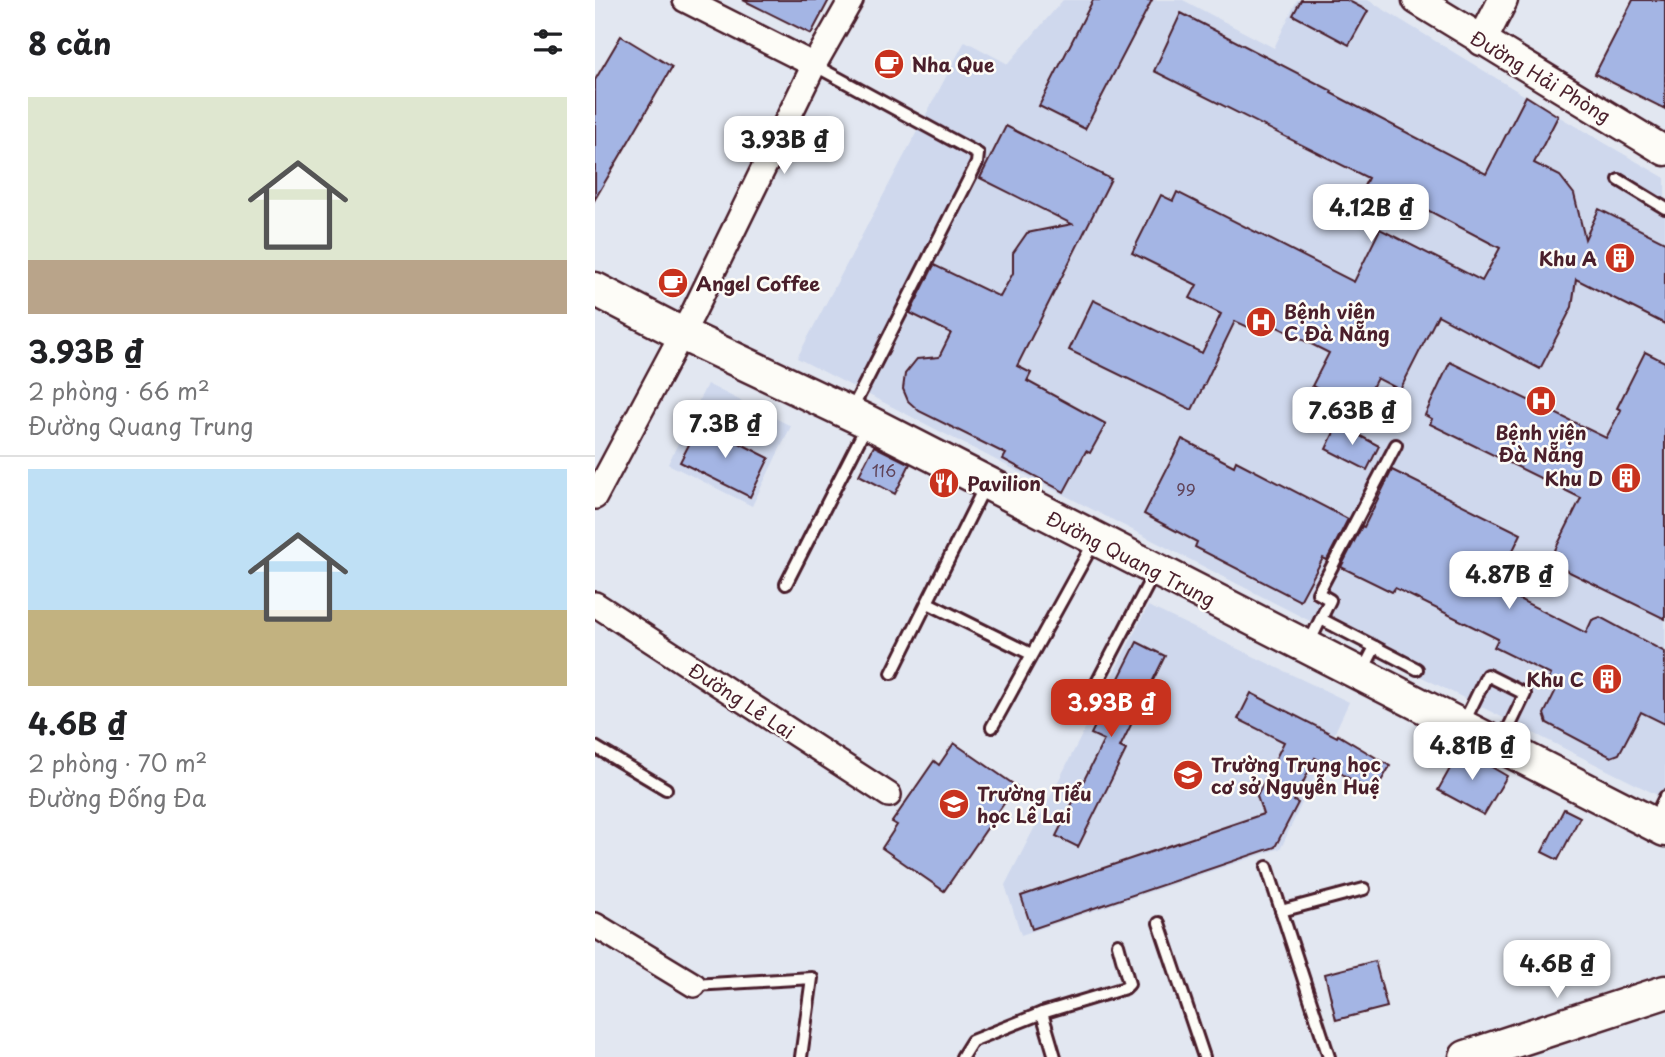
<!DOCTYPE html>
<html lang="vi">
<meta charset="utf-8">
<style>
:root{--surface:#fff;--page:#f6f6f6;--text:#202124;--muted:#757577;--line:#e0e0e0;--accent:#c8321e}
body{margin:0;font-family:"Playpen Sans",sans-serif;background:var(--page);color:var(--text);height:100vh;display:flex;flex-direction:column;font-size:26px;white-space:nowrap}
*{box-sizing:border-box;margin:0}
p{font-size:23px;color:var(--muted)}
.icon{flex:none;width:38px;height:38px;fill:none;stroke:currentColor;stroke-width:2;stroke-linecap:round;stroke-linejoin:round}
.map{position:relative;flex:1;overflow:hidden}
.side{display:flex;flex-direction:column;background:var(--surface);width:595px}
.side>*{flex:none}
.price{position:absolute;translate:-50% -60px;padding:0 16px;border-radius:14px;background:#fff;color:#222;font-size:23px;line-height:46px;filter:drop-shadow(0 2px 4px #0008)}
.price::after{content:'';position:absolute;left:50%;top:42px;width:21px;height:16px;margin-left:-10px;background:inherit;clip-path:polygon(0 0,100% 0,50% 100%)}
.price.current{background:var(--accent);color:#fff}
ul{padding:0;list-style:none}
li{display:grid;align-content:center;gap:14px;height:371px;padding:0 28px}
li+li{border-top:2px solid var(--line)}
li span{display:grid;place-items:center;height:217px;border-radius:0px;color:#555}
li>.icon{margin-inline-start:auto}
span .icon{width:126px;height:126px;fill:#fffc;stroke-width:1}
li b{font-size:30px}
h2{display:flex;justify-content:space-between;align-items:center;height:84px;padding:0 28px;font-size:30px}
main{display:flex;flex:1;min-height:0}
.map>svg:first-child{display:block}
</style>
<main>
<section class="side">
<h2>8 căn<svg class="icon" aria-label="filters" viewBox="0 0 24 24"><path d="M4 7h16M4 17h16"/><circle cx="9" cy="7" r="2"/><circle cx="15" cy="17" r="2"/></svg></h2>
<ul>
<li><span style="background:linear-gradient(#dfe7d0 75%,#b9a48a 0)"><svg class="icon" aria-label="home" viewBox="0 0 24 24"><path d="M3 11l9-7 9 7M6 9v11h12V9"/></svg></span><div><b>3.93B ₫</b><p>2 phòng · 66 m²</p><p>Đường Quang Trung</p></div></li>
<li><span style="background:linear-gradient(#bfe0f5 65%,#c2b280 0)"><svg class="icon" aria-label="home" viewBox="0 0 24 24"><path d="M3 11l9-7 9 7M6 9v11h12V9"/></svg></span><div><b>4.6B ₫</b><p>2 phòng · 70 m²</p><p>Đường Đống Đa</p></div></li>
</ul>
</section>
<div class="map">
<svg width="1070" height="1057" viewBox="0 0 1070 1057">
<rect width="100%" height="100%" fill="#e2e7f1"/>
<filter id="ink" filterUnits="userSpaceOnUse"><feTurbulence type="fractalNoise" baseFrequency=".0143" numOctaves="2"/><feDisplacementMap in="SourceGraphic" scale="14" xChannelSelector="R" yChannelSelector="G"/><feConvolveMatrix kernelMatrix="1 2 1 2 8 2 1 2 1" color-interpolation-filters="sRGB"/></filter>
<g filter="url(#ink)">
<g fill="#cfd8ed">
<polygon points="468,0 588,0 679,48 702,0 773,0 963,116 1070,178 1070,799 713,620 202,358 370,41 413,64"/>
<polygon points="112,384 196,426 157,506 73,464"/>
<polygon points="553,606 754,702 686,848 426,935 410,885"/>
</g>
<g fill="#a4b5e4" stroke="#4a1f2b" stroke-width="2">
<polygon points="148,0 234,0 216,34"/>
<polygon points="498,0 557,0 490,129 444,106"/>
<polygon points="706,0 752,0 773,11 754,45 698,15"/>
<polygon points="1038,0 1070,0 1070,109 1000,74"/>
<polygon points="586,13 737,91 736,93 891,174 931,96 963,116 939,163 965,176 979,194 990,239 1004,209 1070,242 1070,324 981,279 977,307 945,369 843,315 805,390 782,378 765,411 717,386 734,353 659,315 653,327 640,321 597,410 474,350 498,300 607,353 626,314 595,298 602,285 537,253 566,195 578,201 582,192 759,282 785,229 887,281 905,248 804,195 798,207 767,190 773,178 559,71"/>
<polygon points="26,36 77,67 0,199 0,80"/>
<polygon points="411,126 516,179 422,366 436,373 432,381 511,424 495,453 491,451 469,492 408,459 411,454 324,411 313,401 308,389 310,374 322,359 344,357 356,333 315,313 339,265 405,297 418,273 418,253 432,233 477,224 385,178"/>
<polygon points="1050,352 1070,362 1070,619 954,562 986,498 835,424 837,419 830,415 855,362 1011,438 1026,410 1022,408"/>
<polygon points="105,423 174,458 155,497 85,462"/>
<polygon points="743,424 784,446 772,470 731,449"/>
<polygon points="587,439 639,466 641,461 753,519 732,560 728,558 705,601 600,547 602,542 549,514"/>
<polygon points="279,446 315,464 300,494 264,475"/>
<polygon points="797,470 926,534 900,587 991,633 997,620 1005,617 1070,652 1070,724 1046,712 1024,754 1016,757 952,723 949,714 962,688 952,683 956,675 899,647 903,639 800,588 797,592 746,567 767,526 769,527"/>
<polygon points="542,642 570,656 525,747 531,750 483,847 461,836 509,740 496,734"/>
<polygon points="656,693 742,737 743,735 795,766 779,793 720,758 699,801 703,803 680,847 437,929 426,896 668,814 662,796 689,742 643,719"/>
<polygon points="359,743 421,786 349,891 287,848 302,825 297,822 339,761 344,765"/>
<polygon points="866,749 912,776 889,815 843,790"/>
<polygon points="969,809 985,817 963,860 947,852"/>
<polygon points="780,961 792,1007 741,1020 730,974"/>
</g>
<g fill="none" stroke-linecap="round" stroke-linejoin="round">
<g stroke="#4a1f2b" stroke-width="16">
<g id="service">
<polyline points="219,65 383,154 382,163 256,411"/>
<polyline points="1024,180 1070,208"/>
<polyline points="191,584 272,425"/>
<polyline points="333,603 436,654"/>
<polyline points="726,619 780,647 767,672"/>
<polyline points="713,645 735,600 723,593 801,445"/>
<polyline points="780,647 822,669"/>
<polyline points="297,673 390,486"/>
<polyline points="483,719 559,573"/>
<polyline points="868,724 892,675 930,694 906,744"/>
<polyline points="397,727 499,542"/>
<polyline points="0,747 71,789"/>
<polyline points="1058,821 1070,797"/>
<polyline points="672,867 734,1057"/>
<polyline points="686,911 769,889"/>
<polyline points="564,923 609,1057"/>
<polyline points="99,985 217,978 206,1057"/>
<polyline points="447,1013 460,1057"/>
<polyline points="367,1057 377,1041 447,1013 530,988 534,984 523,944"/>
</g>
</g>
<g stroke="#4a1f2b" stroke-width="28">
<g id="minor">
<polyline points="90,0 219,65"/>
<polyline points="0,497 98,313 219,65 256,0"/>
<polyline points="0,604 294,795"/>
<polyline points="0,925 99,985"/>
</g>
</g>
<g stroke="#4a1f2b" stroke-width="33">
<g id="tertiary">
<polyline points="822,0 1070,151"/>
<polyline points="887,41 908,0"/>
</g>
</g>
<g stroke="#4a1f2b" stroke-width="37">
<g id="secondary">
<polyline points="0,289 87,334 273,422 1070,830"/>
<polyline points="871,1057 1070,992"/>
</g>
</g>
<use href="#service" stroke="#fdfcf7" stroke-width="10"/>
<use href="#minor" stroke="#fdfcf7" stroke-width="23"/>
<use href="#tertiary" stroke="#fdfcf7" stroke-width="28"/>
<use href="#secondary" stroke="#fdfcf7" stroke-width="32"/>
</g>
</g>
<defs>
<g id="cafe-disc" transform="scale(1.575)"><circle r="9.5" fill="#c8321e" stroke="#fdfcf7"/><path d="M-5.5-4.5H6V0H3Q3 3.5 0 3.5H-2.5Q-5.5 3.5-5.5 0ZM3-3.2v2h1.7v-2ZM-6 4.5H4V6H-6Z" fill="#fff"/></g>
<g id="building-disc" transform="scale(1.575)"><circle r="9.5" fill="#c8321e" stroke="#fdfcf7"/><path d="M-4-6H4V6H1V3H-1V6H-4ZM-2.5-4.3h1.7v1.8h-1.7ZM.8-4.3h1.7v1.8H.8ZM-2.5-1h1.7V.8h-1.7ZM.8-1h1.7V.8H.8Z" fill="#fff"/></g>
<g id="hospital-disc" transform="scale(1.575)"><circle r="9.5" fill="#c8321e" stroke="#fdfcf7"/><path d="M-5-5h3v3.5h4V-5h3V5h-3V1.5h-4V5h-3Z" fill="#fff"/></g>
<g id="restaurant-disc" transform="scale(1.575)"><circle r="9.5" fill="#c8321e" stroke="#fdfcf7"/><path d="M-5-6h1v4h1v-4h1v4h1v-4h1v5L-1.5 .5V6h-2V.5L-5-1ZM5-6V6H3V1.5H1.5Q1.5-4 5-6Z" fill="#fff"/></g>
<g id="school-disc" transform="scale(1.575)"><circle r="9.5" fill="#c8321e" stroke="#fdfcf7"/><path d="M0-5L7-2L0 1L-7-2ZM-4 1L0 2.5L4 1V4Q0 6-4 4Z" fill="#fff"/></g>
</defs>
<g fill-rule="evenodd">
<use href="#cafe-disc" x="294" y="64"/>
<use href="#building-disc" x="1025" y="258"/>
<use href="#cafe-disc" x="78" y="283"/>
<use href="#hospital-disc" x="666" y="322"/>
<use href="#hospital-disc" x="946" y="401"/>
<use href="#building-disc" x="1031" y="478"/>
<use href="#restaurant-disc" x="349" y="483"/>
<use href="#building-disc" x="1012" y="679"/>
<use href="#school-disc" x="593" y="775"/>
<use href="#school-disc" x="359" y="804"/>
</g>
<g text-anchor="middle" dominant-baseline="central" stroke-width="5" stroke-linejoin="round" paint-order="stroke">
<g font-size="16" fill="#604459">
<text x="289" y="470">116</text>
<text x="591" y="489">99</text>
</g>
<g font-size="19" font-weight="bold" fill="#4a1f2b" stroke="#fdfcf7" text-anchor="start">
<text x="317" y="64">Nha Que</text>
<text x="1002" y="258" text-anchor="end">Khu A</text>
<text x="101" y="283">Angel Coffee</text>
<text x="689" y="311">Bệnh viện<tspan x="689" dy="22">C Đà Nẵng</tspan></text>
<text x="946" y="432" text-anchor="middle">Bệnh viện<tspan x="946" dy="22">Đà Nẵng</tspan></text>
<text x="1008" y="478" text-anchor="end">Khu D</text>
<text x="372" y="483">Pavilion</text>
<text x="989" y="679" text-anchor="end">Khu C</text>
<text x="616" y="764">Trường Trung học<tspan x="616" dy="22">cơ sở Nguyễn Huệ</tspan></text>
<text x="382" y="793">Trường Tiểu<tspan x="382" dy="22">học Lê Lai</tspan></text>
</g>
<g font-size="19" fill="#4a1f2b" stroke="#fdfcf7">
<text transform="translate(946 76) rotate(31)">Đường Hải Phòng</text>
<text transform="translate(536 558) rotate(27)">Đường Quang Trung</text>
<text transform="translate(147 700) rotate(33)">Đường Lê Lai</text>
</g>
</g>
</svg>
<b class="price" style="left:189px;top:176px">3.93B ₫</b>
<b class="price" style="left:776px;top:244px">4.12B ₫</b>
<b class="price" style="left:757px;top:447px">7.63B ₫</b>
<b class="price" style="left:130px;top:460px">7.3B ₫</b>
<b class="price" style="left:914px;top:611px">4.87B ₫</b>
<b class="price current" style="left:516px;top:739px">3.93B ₫</b>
<b class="price" style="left:877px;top:782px">4.81B ₫</b>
<b class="price" style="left:962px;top:1000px">4.6B ₫</b>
</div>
</main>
